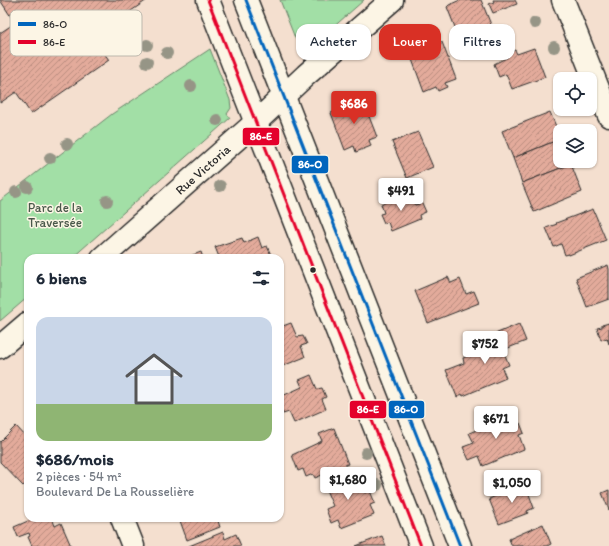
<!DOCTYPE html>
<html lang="fr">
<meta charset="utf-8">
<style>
:root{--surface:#fff;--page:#f2f2f3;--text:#1f2937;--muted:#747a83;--accent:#d93025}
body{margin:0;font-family:Itim,sans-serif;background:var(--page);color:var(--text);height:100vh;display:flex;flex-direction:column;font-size:15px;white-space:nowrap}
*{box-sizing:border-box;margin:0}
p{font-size:13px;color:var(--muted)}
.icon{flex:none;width:22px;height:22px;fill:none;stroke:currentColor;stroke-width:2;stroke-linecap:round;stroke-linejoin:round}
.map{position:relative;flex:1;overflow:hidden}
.side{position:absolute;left:24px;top:254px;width:260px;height:268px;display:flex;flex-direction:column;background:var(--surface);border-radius:12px;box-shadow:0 1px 3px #0004}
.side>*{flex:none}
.top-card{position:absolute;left:296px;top:24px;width:253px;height:36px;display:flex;gap:8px}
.buttons{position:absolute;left:553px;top:72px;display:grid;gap:8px}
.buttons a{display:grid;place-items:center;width:44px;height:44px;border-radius:8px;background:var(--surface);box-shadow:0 1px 3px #0004;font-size:20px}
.price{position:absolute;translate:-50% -34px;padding:0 9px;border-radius:4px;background:#fff;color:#222;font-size:13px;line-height:26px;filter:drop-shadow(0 1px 2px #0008)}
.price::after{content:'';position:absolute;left:50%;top:24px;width:12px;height:9px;margin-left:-6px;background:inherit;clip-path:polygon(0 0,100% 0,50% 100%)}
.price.selected{background:var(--accent);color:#fff}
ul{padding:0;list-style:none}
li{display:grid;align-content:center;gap:8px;height:212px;padding:0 12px}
li span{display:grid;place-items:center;height:124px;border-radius:12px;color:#555}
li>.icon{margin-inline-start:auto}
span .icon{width:72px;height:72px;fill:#fffc;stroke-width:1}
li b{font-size:17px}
h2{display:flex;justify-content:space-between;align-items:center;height:48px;padding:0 12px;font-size:17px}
.pill{padding:0 14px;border-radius:12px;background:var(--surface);box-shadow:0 1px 3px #0004;font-size:14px;line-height:36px}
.pill.selected{background:var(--accent);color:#fff}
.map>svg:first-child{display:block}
</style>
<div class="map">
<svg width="609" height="546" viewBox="0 0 609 546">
<defs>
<pattern id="building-hatch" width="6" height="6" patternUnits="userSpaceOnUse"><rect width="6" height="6" fill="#e3ab9b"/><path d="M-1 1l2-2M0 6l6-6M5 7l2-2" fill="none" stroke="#b88b7f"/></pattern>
</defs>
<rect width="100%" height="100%" fill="#f4dfcf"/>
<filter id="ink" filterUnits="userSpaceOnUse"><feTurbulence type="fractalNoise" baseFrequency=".025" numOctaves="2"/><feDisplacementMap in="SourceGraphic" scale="8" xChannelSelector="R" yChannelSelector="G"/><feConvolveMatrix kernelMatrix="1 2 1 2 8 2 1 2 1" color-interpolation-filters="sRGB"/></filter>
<g filter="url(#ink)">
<g fill="#a2dfa6" stroke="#668568">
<path d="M280 0H364L313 45 309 41C303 45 299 44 295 38Z"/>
<polygon points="210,49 230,100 231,108 227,114 230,118 72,258 28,258 28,297 0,321 0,201 112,114"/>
</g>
<g fill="url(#building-hatch)" stroke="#2b2b2b">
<polygon points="0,0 147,0 93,37 109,60 31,114 16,92 0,103 0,33 15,23"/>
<polygon points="460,0 481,0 494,32 481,37 483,41 474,45 472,41 462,45 447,7 449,5"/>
<polygon points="493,0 515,0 517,4 493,13 489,4 494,2"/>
<polygon points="430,41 432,46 442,42 456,79 445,83 447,87 438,91 436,87 424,92 410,54 422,50 420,45"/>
<polygon points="534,48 545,77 512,89 506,74 499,77 494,64 508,57 507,53 515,50 517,54"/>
<polygon points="352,97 355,104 363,101 377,137 369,140 371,146 356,152 354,146 345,150 331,113 339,110 336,103"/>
<polygon points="550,112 560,136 560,139 513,158 502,131"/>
<polygon points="418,132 433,167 407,178 392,142"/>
<polygon points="560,139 560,161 570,161 571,164 522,183 513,158"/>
<polygon points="571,164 582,192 534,212 522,183"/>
<polygon points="410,192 415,205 422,203 426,212 419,215 420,219 391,231 388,222 384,223 380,214 384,213 381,204"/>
<polygon points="593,209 606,240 569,255 569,254 565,255 561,244 554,247 546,228 557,224 556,223"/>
<polygon points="258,237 262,248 267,246 271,255 266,257 266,258 215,258 219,257 215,247 242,238 244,243"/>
<polygon points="201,252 203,258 185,258"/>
<polygon points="608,265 609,269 609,299 587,307 576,278"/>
<polygon points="448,277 451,283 460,279 466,294 474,291 479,303 428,323 415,291"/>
<polygon points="291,323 297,337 303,336 307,344 301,346 305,357 280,367 280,335 282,334 280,327"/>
<polygon points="609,323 609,344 607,338 601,340 597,328 602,327 602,325"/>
<polygon points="519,324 526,341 503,350 509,365 502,368 506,378 463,396 462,394 457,397 446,370 464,363 463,358 477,352 478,355 482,354 484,359 489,357 488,354 501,348 495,334"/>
<polygon points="311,375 317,389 322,388 326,397 322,399 326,409 294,423 289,412 283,414 280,407 280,397 302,387 299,380"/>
<polygon points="510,411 516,425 520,423 524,433 519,435 524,449 483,466 479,456 469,460 463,447 474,443 469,433 489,425 487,420"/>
<polygon points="16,426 28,439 28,481 23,486 0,462 0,442"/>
<polygon points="334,428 348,464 315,478 313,474 306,477 303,469 298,471 292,455 322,441 319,434"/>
<polygon points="348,473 352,484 360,481 365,493 370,491 375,503 370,505 374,515 341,528 338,520 331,523 326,509 333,506 323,483"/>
<polygon points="526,486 534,508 527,511 528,513 499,524 489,499 517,487 518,489"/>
<polygon points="609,490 609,510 602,493"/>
<polygon points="35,518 52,518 55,526 61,523 71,546 32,546 28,537 30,536 29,533 18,537 14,527"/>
<polygon points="179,518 217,518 220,527 187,540"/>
<polygon points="543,524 551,544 547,546 512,546 509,539"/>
<polygon points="223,532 225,539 236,534 241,546 189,546"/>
<polygon points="382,536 386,546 356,546"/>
</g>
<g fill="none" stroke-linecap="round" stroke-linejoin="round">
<g stroke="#2b2b2b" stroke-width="25">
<g id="minor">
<polyline points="208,0 421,546"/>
<polyline points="246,0 460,546"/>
<polyline points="563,0 609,116"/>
<path id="s1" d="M102 258 256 122 306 75 392 0"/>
<polyline points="0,347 28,323"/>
<polyline points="122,518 133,546"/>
</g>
</g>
<use href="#minor" stroke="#fcf5e5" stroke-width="22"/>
<g stroke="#fcf5e5" stroke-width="6">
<polyline id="bus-1" points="246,0 460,546"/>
</g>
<g stroke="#fcf5e5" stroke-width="6">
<polyline id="bus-2" points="208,0 421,546"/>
</g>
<use href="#bus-1" stroke="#0065bd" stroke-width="3"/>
<use href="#bus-2" stroke="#e4002b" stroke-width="3"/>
</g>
<g fill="#969586">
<circle cx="535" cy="23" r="6"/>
<circle cx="147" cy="45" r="6"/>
<circle cx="554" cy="47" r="6"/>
<circle cx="167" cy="53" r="6"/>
<circle cx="147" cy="62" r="6"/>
<circle cx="191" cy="86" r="6"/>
<circle cx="217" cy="120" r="6"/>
<circle cx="67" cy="144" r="6"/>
<circle cx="50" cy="158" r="6"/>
<circle cx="220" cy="186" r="6"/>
<circle cx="27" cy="187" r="6"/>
<circle cx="16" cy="192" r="6"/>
<circle cx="107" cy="201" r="6"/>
<circle cx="366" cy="453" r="6"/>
<circle cx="377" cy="485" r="6"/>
</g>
</g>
<circle fill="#2b2b2b" stroke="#fcf5e5" stroke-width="1.5" cx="313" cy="270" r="3.5"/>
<g text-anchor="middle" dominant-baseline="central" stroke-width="3" stroke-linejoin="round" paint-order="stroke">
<g font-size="13" fill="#2b2b2b" stroke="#fcf5e5">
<text stroke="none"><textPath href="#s1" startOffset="134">Rue Victoria</textPath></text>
</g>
<g font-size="13" fill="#49584a" stroke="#fcf5e5">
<text x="55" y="207">Parc de la<tspan x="55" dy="15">Traversée</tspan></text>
</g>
</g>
<rect x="10" y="10" width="132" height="46" rx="6" fill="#fcf5e5" stroke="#bdb8ad" stroke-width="1"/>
<rect x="18" y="22" width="18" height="4" fill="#0065bd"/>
<rect x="18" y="40" width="18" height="4" fill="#e4002b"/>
<g font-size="11" fill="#2b2b2b">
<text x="43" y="28">86-O</text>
<text x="43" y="46">86-E</text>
</g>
<g stroke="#fcf5e5" stroke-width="1.5">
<rect x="242" y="127" width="38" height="19" rx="4" fill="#e4002b"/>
<rect x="291" y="155" width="38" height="19" rx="4" fill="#0065bd"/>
<rect x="349" y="400" width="38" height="19" rx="4" fill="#e4002b"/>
<rect x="388" y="400" width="37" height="19" rx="4" fill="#0065bd"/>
</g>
<g font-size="11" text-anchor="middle" font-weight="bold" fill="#fff">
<text x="261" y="140">86-E</text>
<text x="310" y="168">86-O</text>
<text x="368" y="413">86-E</text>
<text x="406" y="413">86-O</text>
</g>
</svg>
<div class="buttons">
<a><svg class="icon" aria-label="locate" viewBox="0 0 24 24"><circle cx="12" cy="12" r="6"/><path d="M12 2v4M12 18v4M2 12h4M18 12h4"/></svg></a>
<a><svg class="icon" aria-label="layers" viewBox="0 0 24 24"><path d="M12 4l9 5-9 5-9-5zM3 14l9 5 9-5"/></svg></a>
</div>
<b class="price selected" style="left:354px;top:125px">$686</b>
<b class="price" style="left:401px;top:212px">$491</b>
<b class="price" style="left:485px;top:365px">$752</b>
<b class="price" style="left:496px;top:440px">$671</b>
<b class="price" style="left:348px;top:501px">$1,680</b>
<b class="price" style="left:512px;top:504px">$1,050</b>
<div class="top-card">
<a class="pill">Acheter</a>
<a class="pill selected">Louer</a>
<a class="pill">Filtres</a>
</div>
<section class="side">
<h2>6 biens<svg class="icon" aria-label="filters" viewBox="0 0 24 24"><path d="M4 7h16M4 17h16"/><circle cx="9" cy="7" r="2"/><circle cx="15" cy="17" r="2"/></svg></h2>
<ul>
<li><span style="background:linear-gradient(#c9d6e8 70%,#8fb573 0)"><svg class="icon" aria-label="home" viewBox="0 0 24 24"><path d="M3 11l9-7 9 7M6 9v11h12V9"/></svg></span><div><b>$686/mois</b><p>2 pièces · 54 m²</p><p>Boulevard De La Rousselière</p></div></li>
</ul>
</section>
</div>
